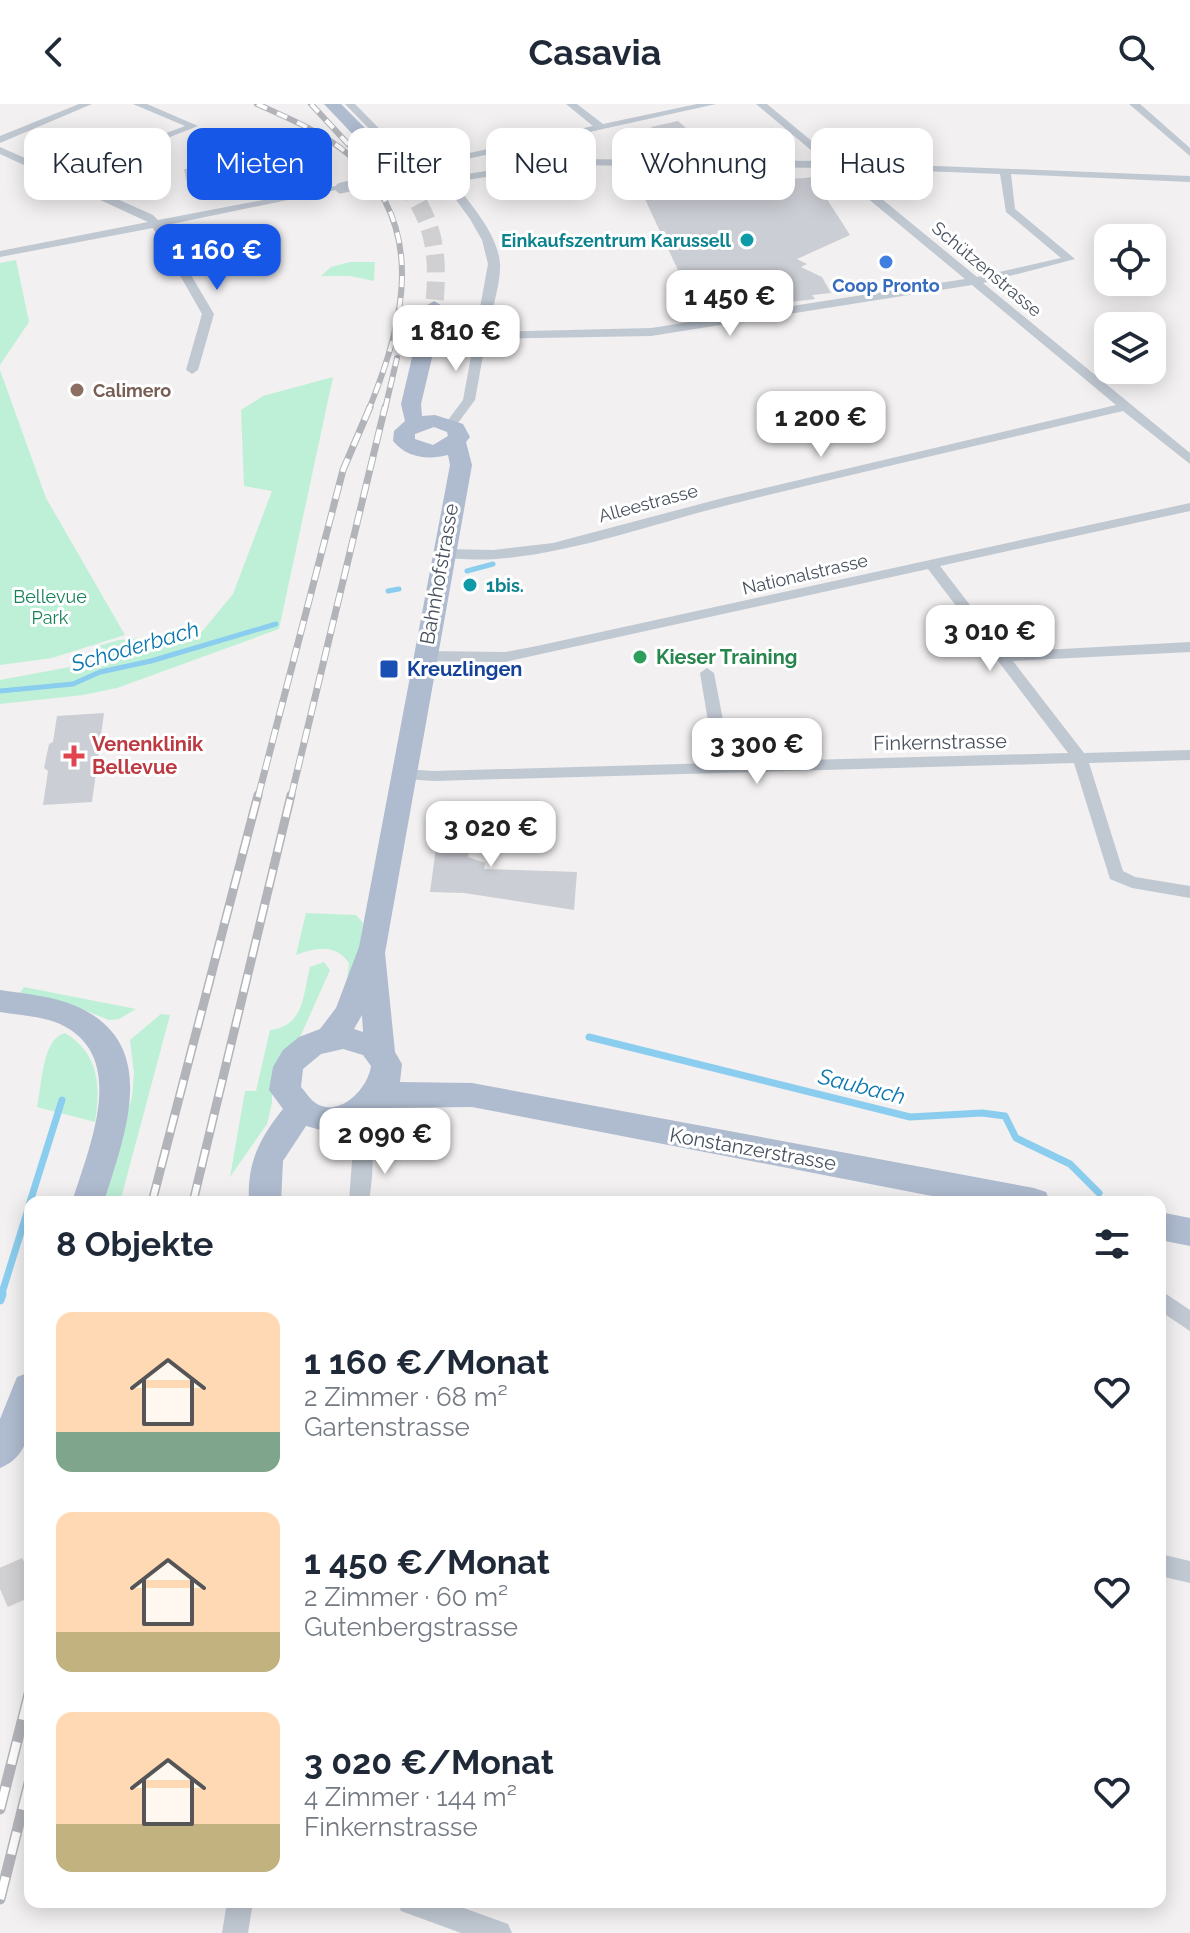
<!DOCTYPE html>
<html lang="de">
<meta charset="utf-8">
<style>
:root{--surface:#fff;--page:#f6f6f7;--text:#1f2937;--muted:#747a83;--accent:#1657e7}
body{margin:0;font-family:Raleway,sans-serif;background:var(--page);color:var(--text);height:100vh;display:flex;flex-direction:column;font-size:30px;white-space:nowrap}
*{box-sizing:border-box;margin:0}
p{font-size:26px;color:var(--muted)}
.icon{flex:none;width:44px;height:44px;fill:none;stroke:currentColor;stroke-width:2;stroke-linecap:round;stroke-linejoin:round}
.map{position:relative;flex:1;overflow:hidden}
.details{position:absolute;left:24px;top:1092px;width:1142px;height:712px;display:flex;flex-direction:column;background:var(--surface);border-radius:16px;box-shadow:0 4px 20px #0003}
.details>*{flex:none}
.top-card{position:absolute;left:24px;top:24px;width:1142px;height:72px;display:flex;gap:16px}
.tools{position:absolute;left:1094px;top:120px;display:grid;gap:16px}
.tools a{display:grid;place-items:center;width:72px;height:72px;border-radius:16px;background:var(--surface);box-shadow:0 4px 20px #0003;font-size:40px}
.price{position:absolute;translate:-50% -68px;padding:0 18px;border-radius:16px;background:#fff;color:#222;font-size:26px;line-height:52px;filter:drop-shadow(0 2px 4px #0008)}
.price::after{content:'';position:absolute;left:50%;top:48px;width:24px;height:18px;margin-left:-12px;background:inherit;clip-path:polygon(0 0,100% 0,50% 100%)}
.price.active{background:var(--accent);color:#fff}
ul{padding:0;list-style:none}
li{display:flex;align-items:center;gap:24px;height:200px;padding:0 32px}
li span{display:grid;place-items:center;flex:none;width:224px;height:160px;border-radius:16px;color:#555}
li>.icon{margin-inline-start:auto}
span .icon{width:96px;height:96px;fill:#fffc;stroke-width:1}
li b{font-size:34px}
h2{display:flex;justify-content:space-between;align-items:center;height:96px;padding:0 32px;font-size:34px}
.tag{padding:0 28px;border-radius:16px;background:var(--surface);box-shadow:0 4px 20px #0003;font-size:28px;line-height:72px}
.tag.active{background:var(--accent);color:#fff}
header{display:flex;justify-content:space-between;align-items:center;height:104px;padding:0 32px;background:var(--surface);font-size:36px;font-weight:700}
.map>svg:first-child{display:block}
</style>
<header><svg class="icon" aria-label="back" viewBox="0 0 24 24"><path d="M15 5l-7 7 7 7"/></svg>Casavia<svg class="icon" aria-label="search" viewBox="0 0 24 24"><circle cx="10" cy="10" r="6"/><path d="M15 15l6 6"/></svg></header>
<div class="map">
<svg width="1190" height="1829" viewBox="0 0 1190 1829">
<rect width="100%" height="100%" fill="#f2f0f0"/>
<g fill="#bef0d8">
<polygon points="16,156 29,218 0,261 0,159"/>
<polygon points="350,158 375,158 374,177 350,172 321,172 331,163"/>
<polygon points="0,266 46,394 125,531 52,554 0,561"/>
<polygon points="333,273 279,525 117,584 83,591 0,600 0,576 91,559 94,543 119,536 200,530 233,490 272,387 244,382 241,306 263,292"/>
<path d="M306 809 356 811 363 819 356 866 346 884 349 859C335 839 315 844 296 851Z"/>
<path d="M324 858 330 866 301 931 272 979V999L267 1020 230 1073 245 987H256L270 926C305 922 303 890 310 863Z"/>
<polygon points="24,883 136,905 119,915 109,916 72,901 20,889"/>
<polygon points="161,910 170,911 120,1098 101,1098 132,993 134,969 130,936"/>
<path d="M65 929C99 949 101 983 95 1018L37 1003C42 982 42 934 65 929Z"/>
</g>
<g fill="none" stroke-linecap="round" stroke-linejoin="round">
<g stroke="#8bcdee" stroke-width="5">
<polyline points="467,467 493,460"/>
<polyline points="388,487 399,485"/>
<polyline points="0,587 73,580 100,568 151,557 276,520"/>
</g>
<g stroke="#8bcdee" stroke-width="7">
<polyline points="589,933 910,1013 982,1009 1005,1012 1016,1034 1070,1060 1099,1089"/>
<polyline points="30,1098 62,996"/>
<polyline points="1,1192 30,1099"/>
</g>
<polyline stroke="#8bcdee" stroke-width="9" points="0,1196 2,1190"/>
</g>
<g fill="#ccced5">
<polygon points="678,17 687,25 705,53 676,53 651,23"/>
<polygon points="217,59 218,62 224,61 229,79 188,84 184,65 187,65 187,62"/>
<polygon points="638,66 740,66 761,70 784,68 792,75 825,72 838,91 825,92 850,131 797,155 807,160 801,163 822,173 831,189 812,191 815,195 808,196 697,207 637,78"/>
<polygon points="104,609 92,698 43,701 48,667 44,664 49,640 53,638 57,612"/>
<polygon points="442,700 475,701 468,753 485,759 484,765 577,768 574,806 464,789 430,788"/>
</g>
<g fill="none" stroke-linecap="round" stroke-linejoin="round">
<path stroke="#d0d0d3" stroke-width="18" stroke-dasharray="18 9" stroke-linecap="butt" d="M387 56C430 106 441 137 434 203"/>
<polyline stroke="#d0d0d3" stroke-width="39" stroke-dasharray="39 19" stroke-linecap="butt" points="0,1485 30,1472"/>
<g fill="#c0c8d2" fill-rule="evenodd">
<polygon points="79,0 92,0 0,39 0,32"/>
<polygon points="133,0 147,0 198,22 68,73 153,111 158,116 341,81 346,84 162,122 214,210 198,266 192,270 186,266 202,210 153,124 0,153 0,147 148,118 0,50 0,43 59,69 185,22"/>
<path d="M345 0H355L420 66 442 55 593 22 566 0H577L603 20 697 0H716L449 59 437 68 448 73 562 55 824 57 756 0H767L837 58 1190 72V78L1011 70 1015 105 1075 155 983 179 1190 349V360L1123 307C992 338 860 368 728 401 646 421 521 469 438 452L436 449 443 445 493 446 553 439 723 394 1116 301 972 181 651 232 486 235 475 296 455 323H447L445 320 463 296 488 160 482 136 470 115 443 78 428 71 387 75V71L410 67ZM562 61 831 64 965 175 651 224 487 228C491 209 501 179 500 160 498 130 471 101 454 78ZM844 64 1000 70 1006 108 1061 154 977 173Z"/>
<polygon points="1129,0 1140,0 1190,44 1190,52"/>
<polygon points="1190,399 1190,407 940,462 1006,548 1190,538 1190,548 1013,557 1084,649 1190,646 1190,656 1089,659 1123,767 1135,773 1190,782 1190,794 1132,784 1110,775 1074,659 434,677 404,675 396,670 404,665 434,667 715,659 700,569 707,564 714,569 731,658 1068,649 928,465 505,558 425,557 418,552 425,547 505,548 537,542"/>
<path d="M354 1002 361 1005C376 1035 374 1065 369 1098H349L353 1043 345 1010 347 1005Z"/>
<polygon points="1160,1186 1190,1206 1190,1227 1160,1207"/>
<polygon points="1160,1450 1190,1457 1190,1479 1160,1472"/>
<polygon points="227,1798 253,1798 248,1829 222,1829"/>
<polygon points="397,1798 447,1798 508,1820 512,1829 461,1829 401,1807"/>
</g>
<g fill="#afbbcf" fill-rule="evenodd">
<polygon points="324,0 341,0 393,52 396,56 393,60 381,60"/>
<path d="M434 197 444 203 421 300 422 312 435 311 463 320 470 333 466 338 472 361 385 849 395 948 402 960 400 978 472 979 1034 1084 1046 1088 1050 1098H963L472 1003 384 1004 362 1019 351 1023 328 1028 306 1022 283 1057 281 1098H249C247 1059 259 1035 283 1005L269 986 273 963 283 946 299 933 320 925 336 904 359 843 450 361 448 351C428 356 407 354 393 337L394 327 405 317 401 300 424 203ZM434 323 447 328 448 332 433 341 415 335V330ZM362 911 363 928 354 925ZM343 945 363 951 371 962C368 985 338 1016 314 998 309 994 305 987 301 983L303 965 321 950Z"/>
<path d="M0 886C26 890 54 892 78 903 162 941 124 1032 104 1098H72C89 1042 132 948 55 918 38 912 18 911 0 908Z"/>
<polygon points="1160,1108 1190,1114 1190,1142 1160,1136"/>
<path d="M30 1268C30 1302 39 1349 0 1364V1315L17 1273Z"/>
</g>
<g stroke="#b2b4ba" stroke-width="6">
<g id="rail-far3">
<path d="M257 0C288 14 322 28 348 50 428 122 405 216 369 305"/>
<polyline points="311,0 349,41"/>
<polyline points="385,305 397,254"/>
</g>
</g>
<g stroke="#b2b4ba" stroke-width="7">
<g id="rail-far2">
<polyline points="258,693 343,366 370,303"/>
<polyline points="291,693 385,303"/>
</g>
</g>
<g stroke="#b2b4ba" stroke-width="9">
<g id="rail-far1">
<polyline points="152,1098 258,691"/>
<polyline points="193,1098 291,691"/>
</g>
</g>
<g stroke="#b2b4ba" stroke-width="11">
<g id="rail">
<polyline points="0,1705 30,1586"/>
<polyline points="0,1795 30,1675"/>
</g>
</g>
<use href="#rail-far3" stroke="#fff" stroke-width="4" stroke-dasharray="11" stroke-linecap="butt"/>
<use href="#rail-far2" stroke="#fff" stroke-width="5" stroke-dasharray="14" stroke-linecap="butt"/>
<use href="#rail-far1" stroke="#fff" stroke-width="6" stroke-dasharray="18" stroke-linecap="butt"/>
<use href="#rail" stroke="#fff" stroke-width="8" stroke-dasharray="23" stroke-linecap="butt"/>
<polyline stroke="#c0c8d2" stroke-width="11" points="341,84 391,73"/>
</g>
<g fill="#0f9aa8" stroke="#fff" stroke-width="3">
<circle cx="747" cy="136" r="8"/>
<circle cx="470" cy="481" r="8"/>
</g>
<circle fill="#3f7fe0" stroke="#fff" stroke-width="3" cx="886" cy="158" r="8"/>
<circle fill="#8d6e63" stroke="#fff" stroke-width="3" cx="77" cy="286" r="8"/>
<circle fill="#2e9e5b" stroke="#fff" stroke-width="3" cx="640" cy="553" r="8"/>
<rect fill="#1a4fb4" stroke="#fff" stroke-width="3" x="379" y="555" width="20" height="20" rx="4"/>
<path fill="#e0444e" stroke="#fff" stroke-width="3" d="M70 640h8v8h8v8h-8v8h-8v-8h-8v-8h8z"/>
<g text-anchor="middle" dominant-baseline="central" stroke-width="6" stroke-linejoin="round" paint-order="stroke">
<g font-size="18" font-weight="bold" fill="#0d838f" stroke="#fff" text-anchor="end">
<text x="731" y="136">Einkaufszentrum Karussell</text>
<text x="486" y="481" text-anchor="start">1bis.</text>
</g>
<g font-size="18" fill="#47505e" stroke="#fff">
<text transform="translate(987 165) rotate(40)">Schützenstrasse</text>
<text transform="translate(648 399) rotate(-15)">Alleestrasse</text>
<text transform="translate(805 470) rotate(-13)">Nationalstrasse</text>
</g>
<g font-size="18" font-weight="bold" fill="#366cbe" stroke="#fff">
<text x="886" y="181">Coop Pronto</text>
</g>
<g font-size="18" font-weight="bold" fill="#785e54" stroke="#fff" text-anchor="start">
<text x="93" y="286">Calimero</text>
</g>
<g font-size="18" fill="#158259" stroke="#fff">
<text x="50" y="492">Bellevue<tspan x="50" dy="21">Park</tspan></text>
</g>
<g font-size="20" fill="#47505e" stroke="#fff">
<text transform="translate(439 470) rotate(-80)">Bahnhofstrasse</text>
<text transform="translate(940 638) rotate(-1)">Finkernstrasse</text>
<text transform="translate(753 1045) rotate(10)">Konstanzerstrasse</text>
</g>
<g font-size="20" font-weight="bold" fill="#27864d" stroke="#fff" text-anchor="start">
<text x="656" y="553">Kieser Training</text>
</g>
<g font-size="20" font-weight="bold" fill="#164399" stroke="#fff" text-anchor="start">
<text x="407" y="565">Kreuzlingen</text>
</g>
<g font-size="20" font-weight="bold" fill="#be3a42" stroke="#fff" text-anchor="start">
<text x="92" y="640">Venenklinik<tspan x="92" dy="23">Bellevue</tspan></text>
</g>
<g font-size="22" font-style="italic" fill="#0a77af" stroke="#fff">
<text transform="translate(135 542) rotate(-16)">Schoderbach</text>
<text transform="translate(862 982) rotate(14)">Saubach</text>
</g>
</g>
</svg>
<div class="tools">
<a><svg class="icon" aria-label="locate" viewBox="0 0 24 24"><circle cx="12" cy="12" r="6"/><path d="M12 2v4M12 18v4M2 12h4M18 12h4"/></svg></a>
<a><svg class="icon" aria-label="layers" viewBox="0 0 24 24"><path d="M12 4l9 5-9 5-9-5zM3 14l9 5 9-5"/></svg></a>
</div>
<b class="price active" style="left:217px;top:188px">1 160 €</b>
<b class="price" style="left:730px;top:234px">1 450 €</b>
<b class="price" style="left:456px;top:269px">1 810 €</b>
<b class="price" style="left:821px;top:355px">1 200 €</b>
<b class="price" style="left:990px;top:569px">3 010 €</b>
<b class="price" style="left:757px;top:682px">3 300 €</b>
<b class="price" style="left:491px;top:765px">3 020 €</b>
<b class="price" style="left:385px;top:1072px">2 090 €</b>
<div class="top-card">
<a class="tag">Kaufen</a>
<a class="tag active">Mieten</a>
<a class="tag">Filter</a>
<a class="tag">Neu</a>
<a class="tag">Wohnung</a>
<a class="tag">Haus</a>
</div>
<section class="details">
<h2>8 Objekte<svg class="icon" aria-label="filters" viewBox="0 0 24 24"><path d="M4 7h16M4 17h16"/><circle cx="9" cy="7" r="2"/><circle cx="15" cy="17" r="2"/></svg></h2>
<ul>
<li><span style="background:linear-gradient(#ffd9b3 75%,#7fa58c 0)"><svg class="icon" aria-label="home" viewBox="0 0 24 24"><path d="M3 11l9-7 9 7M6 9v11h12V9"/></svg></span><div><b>1 160 €/Monat</b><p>2 Zimmer · 68 m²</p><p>Gartenstrasse</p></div><svg class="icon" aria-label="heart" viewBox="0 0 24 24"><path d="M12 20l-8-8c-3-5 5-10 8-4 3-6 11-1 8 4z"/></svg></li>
<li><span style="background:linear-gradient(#ffd9b3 75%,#c2b280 0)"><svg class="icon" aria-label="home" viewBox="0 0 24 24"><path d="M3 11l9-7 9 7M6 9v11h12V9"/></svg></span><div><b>1 450 €/Monat</b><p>2 Zimmer · 60 m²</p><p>Gutenbergstrasse</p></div><svg class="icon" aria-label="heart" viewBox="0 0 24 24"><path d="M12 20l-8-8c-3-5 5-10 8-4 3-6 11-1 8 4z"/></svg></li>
<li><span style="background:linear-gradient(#ffd9b3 70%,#c2b280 0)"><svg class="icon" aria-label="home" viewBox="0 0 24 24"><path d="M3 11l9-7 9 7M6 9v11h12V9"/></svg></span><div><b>3 020 €/Monat</b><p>4 Zimmer · 144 m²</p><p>Finkernstrasse</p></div><svg class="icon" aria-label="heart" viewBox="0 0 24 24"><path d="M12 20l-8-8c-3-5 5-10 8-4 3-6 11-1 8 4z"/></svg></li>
</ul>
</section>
</div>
